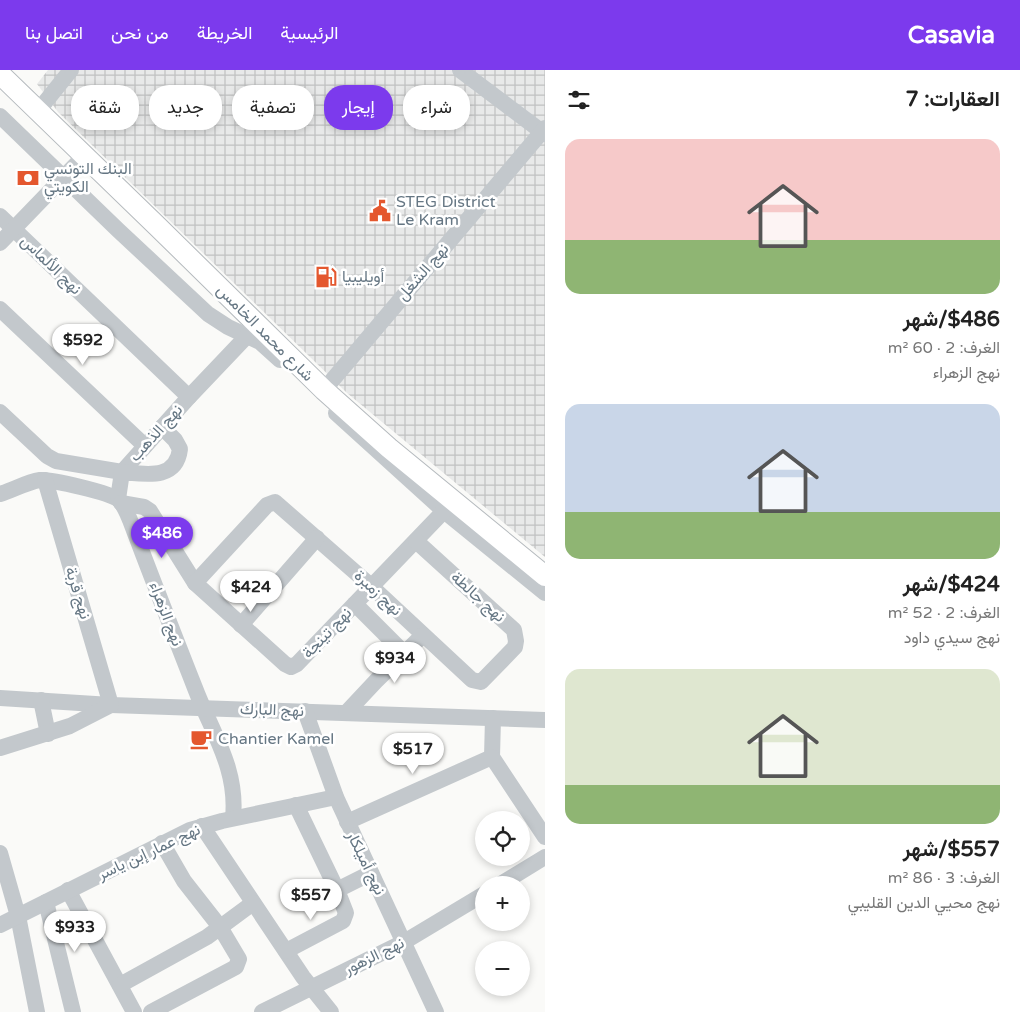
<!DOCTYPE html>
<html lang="ar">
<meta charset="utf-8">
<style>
:root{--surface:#fff;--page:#f6f6f6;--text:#222;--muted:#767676;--accent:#7c3aed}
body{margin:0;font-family:"Varela Round",Vazirmatn,sans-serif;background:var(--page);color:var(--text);direction:rtl;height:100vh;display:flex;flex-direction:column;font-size:19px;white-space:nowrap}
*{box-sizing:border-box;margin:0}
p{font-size:16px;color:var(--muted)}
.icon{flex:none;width:28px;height:28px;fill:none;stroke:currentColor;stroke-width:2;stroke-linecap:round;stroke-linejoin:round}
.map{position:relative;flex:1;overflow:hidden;direction:ltr}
.panel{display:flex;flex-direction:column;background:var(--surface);width:475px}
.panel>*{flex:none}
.banner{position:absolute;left:15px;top:15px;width:455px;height:45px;direction:rtl;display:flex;gap:10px}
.controls{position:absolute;left:475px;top:741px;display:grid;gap:10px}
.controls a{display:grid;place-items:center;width:55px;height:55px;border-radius:50%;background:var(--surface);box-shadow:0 2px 8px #0003;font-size:25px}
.price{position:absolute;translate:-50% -42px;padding:0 11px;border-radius:18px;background:#fff;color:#222;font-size:16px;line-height:32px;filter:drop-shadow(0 1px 2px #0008)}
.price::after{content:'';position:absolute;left:50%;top:30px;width:15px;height:11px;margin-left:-8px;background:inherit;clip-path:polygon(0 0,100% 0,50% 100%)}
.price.on{background:var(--accent);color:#fff}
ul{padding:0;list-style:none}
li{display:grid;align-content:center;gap:10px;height:265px;padding:0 20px}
li span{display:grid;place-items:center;height:155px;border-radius:15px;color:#555}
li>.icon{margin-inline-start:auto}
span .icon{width:90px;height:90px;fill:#fffc;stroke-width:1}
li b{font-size:21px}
h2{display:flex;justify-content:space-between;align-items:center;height:60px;padding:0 20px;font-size:21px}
.pill{padding:0 18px;border-radius:20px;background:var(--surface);box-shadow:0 2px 8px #0003;font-size:18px;line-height:45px}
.pill.on{background:var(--accent);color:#fff}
header{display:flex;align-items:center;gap:30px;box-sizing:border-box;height:70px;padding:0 25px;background:var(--accent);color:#fff}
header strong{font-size:24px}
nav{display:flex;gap:28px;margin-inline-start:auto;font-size:18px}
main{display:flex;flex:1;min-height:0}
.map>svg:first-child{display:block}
</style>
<header>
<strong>Casavia</strong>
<nav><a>الرئيسية</a><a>الخريطة</a><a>من نحن</a><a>اتصل بنا</a></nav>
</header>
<main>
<section class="panel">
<h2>العقارات: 7<svg class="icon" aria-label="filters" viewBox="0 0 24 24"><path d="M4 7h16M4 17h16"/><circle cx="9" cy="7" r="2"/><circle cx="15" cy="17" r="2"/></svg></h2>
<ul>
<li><span style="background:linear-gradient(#f6c9c9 65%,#8fb573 0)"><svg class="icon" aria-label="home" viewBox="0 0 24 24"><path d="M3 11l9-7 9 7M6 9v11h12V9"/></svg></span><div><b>$486/شهر</b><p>الغرف: 2 · 60 m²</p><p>نهج الزهراء</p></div></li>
<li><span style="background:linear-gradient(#c9d6e8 70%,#8fb573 0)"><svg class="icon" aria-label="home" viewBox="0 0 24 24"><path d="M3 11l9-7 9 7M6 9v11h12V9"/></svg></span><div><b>$424/شهر</b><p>الغرف: 2 · 52 m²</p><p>نهج سيدي داود</p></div></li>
<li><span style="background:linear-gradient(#dfe7d0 75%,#8fb573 0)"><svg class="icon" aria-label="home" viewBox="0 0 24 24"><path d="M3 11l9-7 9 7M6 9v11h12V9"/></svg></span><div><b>$557/شهر</b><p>الغرف: 3 · 86 m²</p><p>نهج محيي الدين القليبي</p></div></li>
</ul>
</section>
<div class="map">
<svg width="545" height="942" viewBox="0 0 545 942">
<defs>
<pattern id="industrial-grid" width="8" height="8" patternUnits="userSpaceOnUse" patternTransform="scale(1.25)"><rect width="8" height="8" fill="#e8e9e9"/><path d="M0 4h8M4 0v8" fill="none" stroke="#c0c1c2"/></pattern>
</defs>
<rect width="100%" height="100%" fill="#fafaf8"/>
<polygon fill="url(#industrial-grid)" points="48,0 545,0 545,487 347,323 58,42 37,14"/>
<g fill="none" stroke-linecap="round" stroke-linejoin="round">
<g stroke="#b5babe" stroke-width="22">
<polyline id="major" points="0,4 157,156 324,320 389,378 545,506"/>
</g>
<g stroke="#c3c8cc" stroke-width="16">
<polyline points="460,0 545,64"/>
<polyline points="38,41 71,0"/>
<polyline points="0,46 118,160 208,244 228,257 260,272 280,290"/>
<polyline points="0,146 189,327"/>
<polyline points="0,173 84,86"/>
<polyline points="0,239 145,376"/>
<polyline points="324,320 545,58"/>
<polyline points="0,342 47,386 56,391 122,402 189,327 247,266"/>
<polyline points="336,343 444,441 545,523"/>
<path d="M0 424C13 420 27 412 40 410 51 409 111 423 119 430 124 435 127 443 130 450 151 506 173 562 195 618 212 663 238 698 233 748"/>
<path d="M118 429 122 402C145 404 176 411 180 379L175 370 162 357"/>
<polyline points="121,433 144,437 150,441 195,513 285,594 291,597 297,594 444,441"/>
<polyline points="195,513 267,435 275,432 371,516 472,610 481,612 515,577 516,571 514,560 416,471"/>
<polyline points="355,534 404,583"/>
<polyline points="241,555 317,468"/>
<polyline points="0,628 111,635 545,650"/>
<polyline points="41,630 48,664"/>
<polyline points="305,641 336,727 436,942"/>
<polyline points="346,643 376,611 423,565"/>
<polyline points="493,648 492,687 545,767"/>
<polyline points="0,678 70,656 111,635 45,410"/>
<polyline points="347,752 492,687"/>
<polyline points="202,756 303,907 331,942"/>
<polyline points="0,783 18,846 37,942"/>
<polyline points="499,815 545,787"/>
<polyline points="68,820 134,942"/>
<polyline points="337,820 371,803"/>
<polyline points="46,832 73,942"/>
<polyline points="0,855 190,760 222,751 336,727"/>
<polyline points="286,881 343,851 346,843 337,820 296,735"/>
<polyline points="120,915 207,867 253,833"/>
<polyline points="151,942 236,897 239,889 220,857 184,811 162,773"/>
<polyline points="262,942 404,872 484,824"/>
</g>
<use href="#major" stroke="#fff" stroke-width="20"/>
</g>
<defs>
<g id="bank-bare" transform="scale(1.725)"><path d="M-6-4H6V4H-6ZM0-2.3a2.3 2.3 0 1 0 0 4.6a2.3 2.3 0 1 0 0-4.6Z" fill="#e4572e" stroke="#fff" stroke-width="2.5" paint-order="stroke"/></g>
<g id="civic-bare" transform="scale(1.725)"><path d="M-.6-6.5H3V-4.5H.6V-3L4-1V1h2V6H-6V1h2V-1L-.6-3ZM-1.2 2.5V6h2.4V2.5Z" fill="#e4572e" stroke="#fff" stroke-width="2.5" paint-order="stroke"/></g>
<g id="fuel-bare" transform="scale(1.725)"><path d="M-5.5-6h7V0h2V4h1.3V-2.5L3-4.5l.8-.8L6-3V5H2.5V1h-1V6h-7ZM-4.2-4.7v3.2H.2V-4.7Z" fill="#e4572e" stroke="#fff" stroke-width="2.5" paint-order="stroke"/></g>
<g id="cafe-bare" transform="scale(1.725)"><path d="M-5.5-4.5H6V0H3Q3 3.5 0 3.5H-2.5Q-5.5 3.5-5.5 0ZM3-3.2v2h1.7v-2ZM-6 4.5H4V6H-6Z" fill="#e4572e" stroke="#fff" stroke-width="2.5" paint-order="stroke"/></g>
</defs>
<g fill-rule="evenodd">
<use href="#bank-bare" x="28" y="108"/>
<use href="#civic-bare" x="380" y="141"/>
<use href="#fuel-bare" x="326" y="207"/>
<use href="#cafe-bare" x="201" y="669"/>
</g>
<g text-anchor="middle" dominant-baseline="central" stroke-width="5" stroke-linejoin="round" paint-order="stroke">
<g font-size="16" fill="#657683" stroke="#fff" text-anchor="start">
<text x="44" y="99">البنك التونسي<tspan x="44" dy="18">الكويتي</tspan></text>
<text x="396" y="132">STEG District<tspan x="396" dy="18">Le Kram</tspan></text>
<text x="342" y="207">أويليبيا</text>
<text x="218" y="669">Chantier Kamel</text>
</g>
<g font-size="16" fill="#657683" stroke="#fff">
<text transform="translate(51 195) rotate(44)">نهج الألماس</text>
<text transform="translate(423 202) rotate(-49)">نهج الشغل</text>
<text transform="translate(265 263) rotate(45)">شارع محمد الخامس</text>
<text transform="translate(156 363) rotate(-48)">نهج الذهب</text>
<text transform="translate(78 523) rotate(73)">نهج قربة</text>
<text transform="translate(378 523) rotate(43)">نهج زمبرة</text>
<text transform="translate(478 527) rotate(42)">نهج جالطة</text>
<text transform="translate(166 544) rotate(69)">نهج الزهراء</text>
<text transform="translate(327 563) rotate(-46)">نهج تينجة</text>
<text transform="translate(272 640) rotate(2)">نهج البارك</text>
<text transform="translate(149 782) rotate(-25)">نهج عمار إبن ياسر</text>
<text transform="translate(366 793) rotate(64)">نهج أميلكار</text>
<text transform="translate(374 886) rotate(-26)">نهج الزهور</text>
</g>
</g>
</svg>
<div class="controls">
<a><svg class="icon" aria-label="locate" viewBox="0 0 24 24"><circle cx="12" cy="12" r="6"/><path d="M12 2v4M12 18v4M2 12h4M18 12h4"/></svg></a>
<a>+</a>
<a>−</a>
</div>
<b class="price" style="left:83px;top:296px">$592</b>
<b class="price on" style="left:162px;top:489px">$486</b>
<b class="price" style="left:251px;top:543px">$424</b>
<b class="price" style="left:395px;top:614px">$934</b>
<b class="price" style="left:413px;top:705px">$517</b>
<b class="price" style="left:311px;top:851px">$557</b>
<b class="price" style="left:75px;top:883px">$933</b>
<div class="banner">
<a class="pill">شراء</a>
<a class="pill on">إيجار</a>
<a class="pill">تصفية</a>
<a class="pill">جديد</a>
<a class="pill">شقة</a>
</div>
</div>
</main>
